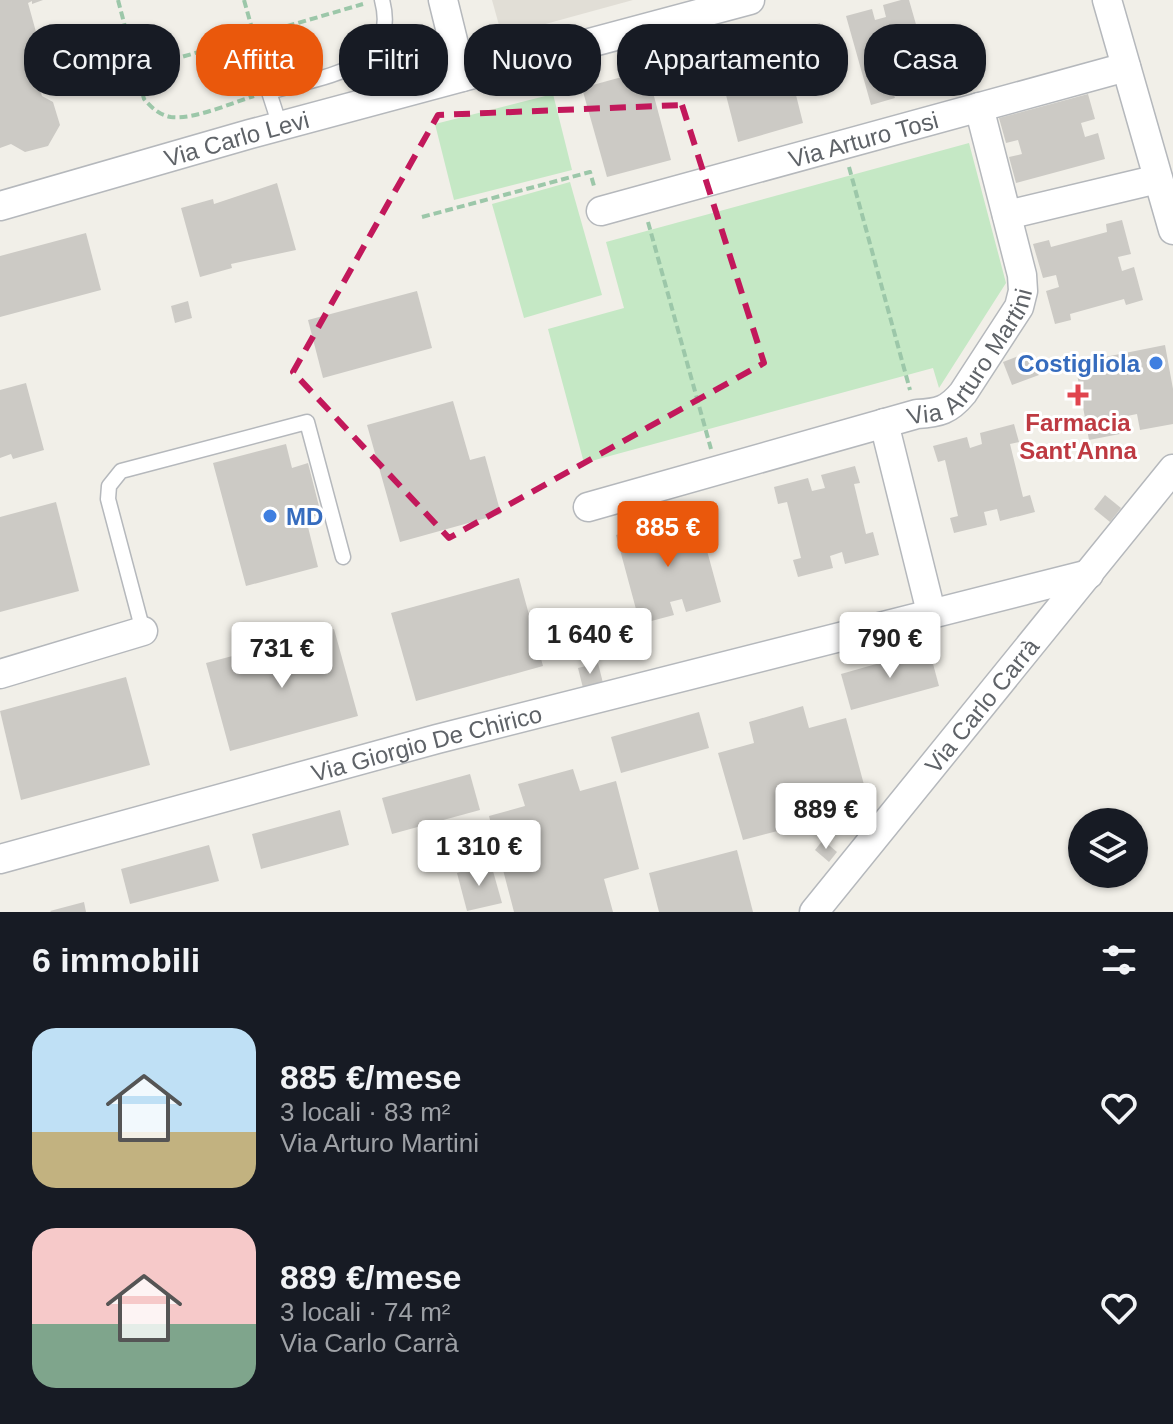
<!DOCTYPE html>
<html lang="it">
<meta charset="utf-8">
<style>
:root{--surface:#171b24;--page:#20242c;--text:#f1f3f6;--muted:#9ea1a6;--accent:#ea580c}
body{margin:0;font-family:Helvetica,sans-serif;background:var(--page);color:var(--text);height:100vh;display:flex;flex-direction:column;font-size:30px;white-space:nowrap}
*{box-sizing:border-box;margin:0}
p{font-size:26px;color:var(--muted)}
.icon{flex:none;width:44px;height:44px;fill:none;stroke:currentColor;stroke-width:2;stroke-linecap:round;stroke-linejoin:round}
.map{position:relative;height:912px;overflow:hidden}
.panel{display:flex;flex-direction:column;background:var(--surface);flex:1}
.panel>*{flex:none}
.banner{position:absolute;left:24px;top:24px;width:1126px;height:72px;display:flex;gap:16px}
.fabs{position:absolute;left:1068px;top:808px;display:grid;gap:16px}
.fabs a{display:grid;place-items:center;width:80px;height:80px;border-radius:50%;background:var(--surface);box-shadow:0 2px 6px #0004;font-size:40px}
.price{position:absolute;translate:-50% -68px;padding:0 18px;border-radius:8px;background:#fff;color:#222;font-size:26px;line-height:52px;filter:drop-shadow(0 2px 4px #0008)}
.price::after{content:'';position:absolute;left:50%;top:48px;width:24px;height:18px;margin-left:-12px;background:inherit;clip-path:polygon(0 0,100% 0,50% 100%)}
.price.on{background:var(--accent);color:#fff}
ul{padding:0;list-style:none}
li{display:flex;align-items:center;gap:24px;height:200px;padding:0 32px}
li span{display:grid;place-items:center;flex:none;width:224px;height:160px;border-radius:24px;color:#555}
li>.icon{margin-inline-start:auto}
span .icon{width:96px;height:96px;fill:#fffc;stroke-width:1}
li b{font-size:34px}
h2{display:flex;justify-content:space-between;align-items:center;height:96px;padding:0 32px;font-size:34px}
.tag{padding:0 28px;border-radius:32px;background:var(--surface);box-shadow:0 2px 6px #0004;font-size:28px;line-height:72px}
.tag.on{background:var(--accent);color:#fff}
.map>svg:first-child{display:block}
</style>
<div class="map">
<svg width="1173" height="912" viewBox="0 0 1173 912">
<rect width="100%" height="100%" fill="#f1efe8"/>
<polygon fill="#e1ded6" points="492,0 633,0 502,36"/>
<g fill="#c5e8c5">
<polygon points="553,94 572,170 454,200 435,124"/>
<polygon points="969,143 1006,283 939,388 933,368 584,463 548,329 624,308 606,242"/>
<polygon points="570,182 602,295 524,318 492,204"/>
</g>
<g fill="#cccac5">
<polygon points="0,0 43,0 32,4 32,1 28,3 46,68 34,72 42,96 53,102 60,125 48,146 25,152 11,144 0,148"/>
<polygon points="901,0 909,0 934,87 908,94 905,82 891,87 895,98 871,105 846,16 872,9 875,20 886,17 883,5"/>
<polygon points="820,23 826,44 809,49 803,28"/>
<polygon points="781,35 803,123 738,142 715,52"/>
<polygon points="647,70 671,160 607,177 582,88"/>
<polygon points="1088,94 1095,119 1081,123 1085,137 1098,133 1105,159 1016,183 1009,157 1022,154 1018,140 1006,143 999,118"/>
<polygon points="277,183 296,250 231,264 232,268 200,277 181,208 213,199 214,204"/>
<polygon points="1122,220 1131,254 1118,257 1122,271 1134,267 1143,300 1126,305 1124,299 1070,314 1071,320 1055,324 1046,291 1059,287 1056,275 1043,278 1033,244 1049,240 1051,247 1107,232 1106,224"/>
<polygon points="86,233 101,290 0,317 0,256"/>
<polygon points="417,291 432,348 323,378 308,320"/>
<polygon points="188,301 192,318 175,323 171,306"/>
<polygon points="1165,345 1173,389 1173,424 1140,430 1137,414 1127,416 1130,432 1089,440 1075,363"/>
<polygon points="1029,352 1039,375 1012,385 1003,362"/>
<polygon points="26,383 44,450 13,459 11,454 0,458 0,390"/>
<polygon points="453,401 470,460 485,456 501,514 400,542 367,425"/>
<polygon points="1014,424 1019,442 1010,444 1023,497 1030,495 1035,512 1000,521 997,509 984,512 987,525 954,533 950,518 958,516 945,460 938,462 933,446 967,437 970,448 982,444 980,433"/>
<polygon points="286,444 292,468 308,463 321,514 306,519 318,567 246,586 213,463"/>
<polygon points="855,466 860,483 854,484 866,534 873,532 879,555 845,564 842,552 830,556 833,568 798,577 793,560 801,558 787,502 778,504 774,487 808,478 812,491 825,488 821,475"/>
<polygon points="1105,495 1121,508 1110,522 1094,509"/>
<polygon points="56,502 79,591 0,612 0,517"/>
<polygon points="697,514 721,602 686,612 682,599 670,602 674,615 640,624 616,535 649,526 653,538 665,535 662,524"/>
<polygon points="519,578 543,666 416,701 391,613"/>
<polygon points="334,629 358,716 230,751 206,663"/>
<polygon points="929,649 939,686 851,710 841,674"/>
<polygon points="598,663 603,683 583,688 578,668"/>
<polygon points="126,677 150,765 21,800 0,711"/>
<polygon points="803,706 809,728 846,718 870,807 743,840 718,753 754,743 749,722"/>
<polygon points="699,712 709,748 621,773 611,737"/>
<polygon points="573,769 580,791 616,781 639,869 604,879 613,912 514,912 489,816 525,806 518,784"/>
<polygon points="470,774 480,810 392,834 382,798"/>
<polygon points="340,810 349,845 261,869 252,834"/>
<polygon points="823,840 837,852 829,862 815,850"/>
<polygon points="209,845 219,881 130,904 121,869"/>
<polygon points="737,850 753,912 659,912 649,873"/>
<polygon points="491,864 502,903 467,911 457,873"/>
<polygon points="84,902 86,912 51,912 50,911"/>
</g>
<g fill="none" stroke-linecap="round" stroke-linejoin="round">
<g stroke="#b5b8bc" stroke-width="17">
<g id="service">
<path d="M280 126 269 92C318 77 401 71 382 0"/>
<polyline points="143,631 108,499 109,486 121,471 307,422 343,557"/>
</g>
</g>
<g stroke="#b5b8bc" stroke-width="31">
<g id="minor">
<polyline points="443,0 462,77"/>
<polyline points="1107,0 1173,230"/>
<path id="s1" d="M0 206 250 134 750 0"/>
<path id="s2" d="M601 211 1126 67"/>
<polyline points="1007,215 1158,179"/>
<polyline points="884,423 931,612"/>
<path id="s3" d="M588 507 917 414C939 413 949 410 963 393L1019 307 1023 291 1022 275 979 107"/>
<polyline points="0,674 143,631"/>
<path id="s4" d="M0 859 437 739 1089 574"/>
<path id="s5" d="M814 912 1173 469"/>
</g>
</g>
<g stroke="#9cc7a9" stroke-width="4" stroke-dasharray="8 4" stroke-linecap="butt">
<path d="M118 0 144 99C151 107 159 115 171 117 193 120 232 103 254 96"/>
<polyline points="244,0 265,75"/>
<polyline points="137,70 363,4"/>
<polyline points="849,167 910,390"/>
<polyline points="422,217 590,172 594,186"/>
<polyline points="648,222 711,449"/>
</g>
<use href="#service" stroke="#fff" stroke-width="14"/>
<use href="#minor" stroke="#fff" stroke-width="28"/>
</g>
<path fill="none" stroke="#c2185b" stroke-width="6" stroke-dasharray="16 10" stroke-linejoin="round" d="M682 105 764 363 449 538 293 372 438 115Z"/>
<g fill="#3f7fe0" stroke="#fff" stroke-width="3">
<circle cx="1156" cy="363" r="8"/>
<circle cx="270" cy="516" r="8"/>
</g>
<path fill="#e0444e" stroke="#fff" stroke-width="3" d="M1074 383h8v8h8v8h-8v8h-8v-8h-8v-8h8z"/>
<g text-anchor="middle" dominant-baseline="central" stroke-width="6" stroke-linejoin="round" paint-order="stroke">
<g font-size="24" fill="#5f6368" stroke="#fff">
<text stroke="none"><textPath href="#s1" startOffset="246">Via Carlo Levi</textPath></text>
<text stroke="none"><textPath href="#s2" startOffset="272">Via Arturo Tosi</textPath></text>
<text stroke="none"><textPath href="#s3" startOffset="424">Via Arturo Martini</textPath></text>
<text stroke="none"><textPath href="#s5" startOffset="266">Via Carlo Carrà</textPath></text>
<text stroke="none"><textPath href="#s4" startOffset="442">Via Giorgio De Chirico</textPath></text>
</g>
<g font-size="24" font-weight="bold" fill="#366cbe" stroke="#fff" text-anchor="end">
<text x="1140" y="363">Costigliola</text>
<text x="286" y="516" text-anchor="start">MD</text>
</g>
<g font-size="24" font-weight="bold" fill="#be3a42" stroke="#fff">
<text x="1078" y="422">Farmacia<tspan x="1078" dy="28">Sant'Anna</tspan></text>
</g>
</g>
</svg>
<div class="fabs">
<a><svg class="icon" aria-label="layers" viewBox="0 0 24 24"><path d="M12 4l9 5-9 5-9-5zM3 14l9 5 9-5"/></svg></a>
</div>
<b class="price on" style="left:668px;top:569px">885 €</b>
<b class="price" style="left:590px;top:676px">1 640 €</b>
<b class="price" style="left:890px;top:680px">790 €</b>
<b class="price" style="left:282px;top:690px">731 €</b>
<b class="price" style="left:826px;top:851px">889 €</b>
<b class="price" style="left:479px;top:888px">1 310 €</b>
<div class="banner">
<a class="tag">Compra</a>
<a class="tag on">Affitta</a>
<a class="tag">Filtri</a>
<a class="tag">Nuovo</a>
<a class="tag">Appartamento</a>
<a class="tag">Casa</a>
</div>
</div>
<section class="panel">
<h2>6 immobili<svg class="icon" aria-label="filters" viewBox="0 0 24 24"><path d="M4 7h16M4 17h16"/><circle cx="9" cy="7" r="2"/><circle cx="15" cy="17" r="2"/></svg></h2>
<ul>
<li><span style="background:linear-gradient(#bfe0f5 65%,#c2b280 0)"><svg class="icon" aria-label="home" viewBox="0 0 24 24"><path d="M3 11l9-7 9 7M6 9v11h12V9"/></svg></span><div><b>885 €/mese</b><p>3 locali · 83 m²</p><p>Via Arturo Martini</p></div><svg class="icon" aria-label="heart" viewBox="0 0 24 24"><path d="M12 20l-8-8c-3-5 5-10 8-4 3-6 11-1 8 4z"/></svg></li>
<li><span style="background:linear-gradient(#f6c9c9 60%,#7fa58c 0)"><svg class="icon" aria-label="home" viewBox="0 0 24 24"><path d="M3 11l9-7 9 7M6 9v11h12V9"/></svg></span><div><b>889 €/mese</b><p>3 locali · 74 m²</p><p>Via Carlo Carrà</p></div><svg class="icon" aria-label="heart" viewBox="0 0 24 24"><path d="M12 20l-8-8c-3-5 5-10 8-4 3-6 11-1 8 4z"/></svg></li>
</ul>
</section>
